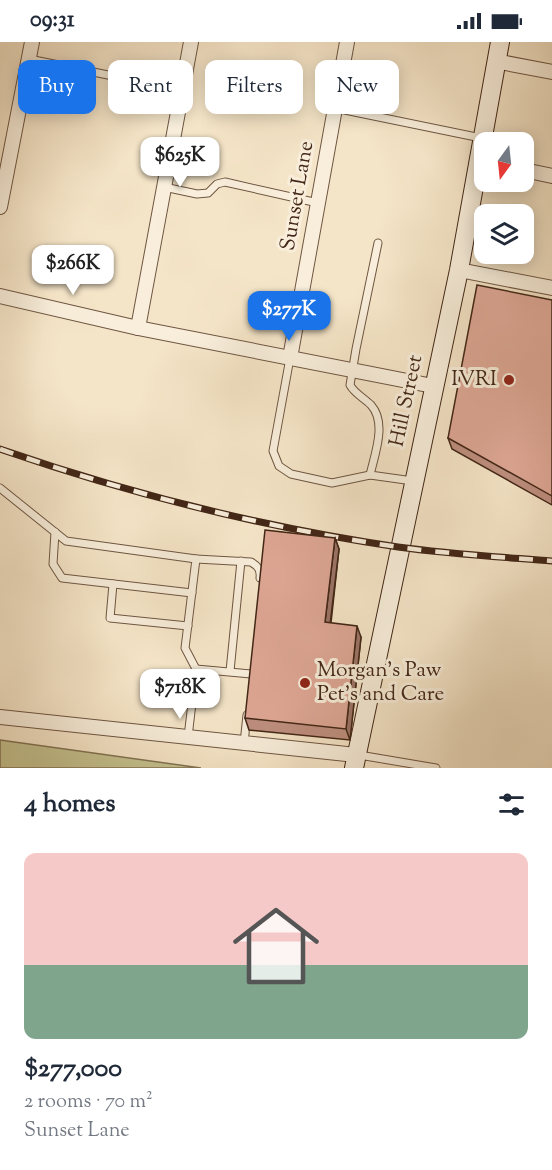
<!DOCTYPE html>
<meta charset="utf-8">
<style>
:root{--surface:#fff;--page:#f6f6f7;--text:#1f2937;--muted:#747a83;--line:#e0e1e3;--accent:#1a73e8}
body{margin:0;font-family:"Sorts Mill Goudy",serif;background:var(--page);color:var(--text);height:100vh;display:flex;flex-direction:column;font-size:22px;white-space:nowrap}
*{box-sizing:border-box;margin:0}
p{font-size:20px;color:var(--muted)}
.icon{flex:none;width:33px;height:33px;fill:none;stroke:currentColor;stroke-width:2;stroke-linecap:round;stroke-linejoin:round}
.map{position:relative;height:726px;overflow:hidden}
.drawer{display:flex;flex-direction:column;background:var(--surface);flex:1}
.drawer>*{flex:none}
.guide{position:absolute;left:18px;top:18px;width:516px;height:54px;display:flex;gap:12px}
.needle{width:39px;rotate:195deg}
.fabs{position:absolute;left:474px;top:90px;display:grid;gap:12px}
.fabs a{display:grid;place-items:center;width:60px;height:60px;border-radius:12px;background:var(--surface);box-shadow:0 3px 15px #0003;font-size:30px}
.price{position:absolute;translate:-50% -51px;padding:0 14px;border-radius:12px;background:#fff;color:#222;font-size:20px;line-height:39px;filter:drop-shadow(0 2px 3px #0008)}
.price::after{content:'';position:absolute;left:50%;top:36px;width:18px;height:14px;margin-left:-9px;background:inherit;clip-path:polygon(0 0,100% 0,50% 100%)}
.price.selected{background:var(--accent);color:#fff}
ul{padding:0;list-style:none}
li{display:grid;align-content:center;gap:12px;height:318px;padding:0 24px}
li+li{border-top:2px solid var(--line)}
li span{display:grid;place-items:center;height:186px;border-radius:12px;color:#555}
li>.icon{margin-inline-start:auto}
span .icon{width:108px;height:108px;fill:#fffc;stroke-width:1}
li b{font-size:26px}
h2{display:flex;justify-content:space-between;align-items:center;height:72px;padding:0 24px;font-size:26px}
.pill{padding:0 21px;border-radius:12px;background:var(--surface);box-shadow:0 3px 15px #0003;font-size:21px;line-height:54px}
.pill.selected{background:var(--accent);color:#fff}
.status{display:flex;justify-content:space-between;align-items:center;height:42px;padding:0 30px;background:var(--surface);direction:ltr}
.status svg{height:16px;fill:currentColor}
.map>svg:first-child{display:block}
</style>
<div class="status"><b>09:31</b><svg viewBox="0 0 49 12"><path d="M0 12V9h3v3zM5 12V6h3v6zM10 12V3h3v9zM15 12V0h3v12zM26 1h20v11H26zM47 4h2v5h-2z"/></svg></div>
<div class="map">
<svg width="552" height="726" viewBox="0 0 552 726">
<rect width="100%" height="100%" fill="#f5e5c8"/>
<filter id="stains"><feTurbulence type="fractalNoise" baseFrequency=".00333" numOctaves="4"/><feColorMatrix values="0 0 0 0 .2 0 0 0 0 .09 0 0 0 0 .02 0 0 0 .5 -.17"/></filter>
<radialGradient id="worn" r=".72"><stop offset=".6" stop-color="#630" stop-opacity="0"/><stop offset="1" stop-color="#630" stop-opacity=".3"/></radialGradient>
<polygon fill="#c4c290" stroke="#837453" stroke-width="1.5" points="0,698 201,726 0,726"/>
<g fill="none" stroke-linecap="round" stroke-linejoin="round">
<g stroke="#6f5642" stroke-width="9">
<g id="service">
<polyline points="29,17 182,48"/>
<polyline points="335,66 481,96"/>
<polyline points="164,145 197,152 208,151 217,142 225,140 318,161"/>
<polyline points="290,316 273,409 279,424 291,432 332,441 370,433 413,439"/>
<path d="M370 433C375 411 387 381 371 363 364 356 354 351 350 343L356 307 378 201"/>
<polyline points="0,446 66,499 196,517 185,606 196,627"/>
<polyline points="55,490 53,522 62,536 192,551"/>
<path d="M196 517 251 520C258 524 261 528 260 536"/>
<polyline points="113,542 110,576 188,584"/>
<polyline points="230,629 241,519"/>
<polyline points="188,695 196,627 251,632"/>
<polyline points="244,701 247,673"/>
<polyline points="359,713 436,726"/>
</g>
</g>
<g stroke="#6f5642" stroke-width="16">
<g id="minor">
<polyline points="495,19 552,30"/>
<polyline points="524,128 552,134"/>
<polyline points="0,165 32,0"/>
<polyline points="459,228 552,246"/>
<polyline points="0,254 138,286 433,344"/>
<polyline points="138,286 191,0"/>
<polyline points="290,316 347,0"/>
<polyline points="0,675 356,713"/>
</g>
</g>
<g stroke="#422616" stroke-width="20">
<polyline id="secondary" points="354,726 459,228 500,0"/>
</g>
<use href="#service" stroke="#f8eedb" stroke-width="7"/>
<use href="#minor" stroke="#f8eedb" stroke-width="14"/>
<use href="#secondary" stroke="#f8eedb" stroke-width="18"/>
<g stroke="#422616" stroke-width="7">
<path id="rail" d="M0 407C130 452 262 485 398 505 449 512 501 515 552 519"/>
</g>
<use href="#rail" stroke="#f8eedb" stroke-width="4.5" stroke-dasharray="14" stroke-linecap="butt"/>
</g>
<g fill="#be8f7f" stroke="#422616" stroke-width="1.5">
<polygon points="552,258 552,463 452,407 448,396"/>
<polygon points="335,496 339,507 331,581 361,595 350,698 249,688 245,676"/>
</g>
<g fill="#9b7468" stroke="#422616" stroke-width="1.5">
<polygon points="335,496 339,507 329,591 325,580"/>
<polygon points="357,584 361,595 350,698 346,687"/>
</g>
<g fill="#dda694" stroke="#422616" stroke-width="1.5">
<polygon points="477,243 552,258 552,454 448,396"/>
<polygon points="265,488 335,496 325,580 357,584 346,687 245,676"/>
</g>
<g fill="#8f2418" stroke="#f8eedb" stroke-width="2">
<circle cx="509" cy="338" r="6"/>
<circle cx="305" cy="641" r="6"/>
</g>
<g text-anchor="middle" dominant-baseline="central" stroke-width="6" stroke-linejoin="round" paint-order="stroke">
<g font-size="21" fill="#422616" stroke="#f8eedb">
<text transform="translate(298 154) rotate(-80)">Sunset Lane</text>
<text transform="translate(407 359) rotate(-78)">Hill Street</text>
</g>
<g font-size="21" fill="#422616" stroke="#f8eedb" text-anchor="end">
<text x="497" y="338">IVRI</text>
<text x="317" y="629" text-anchor="start">Morgan's Paw<tspan x="317" dy="24">Pet's and Care</tspan></text>
</g>
</g>
<rect width="100%" height="100%" filter="url(#stains)"/>
<rect width="100%" height="100%" fill="url(#worn)"/>
</svg>
<div class="fabs">
<a><svg class="needle" viewBox="-14 -14 28 28"><path d="M0-13l5 13h-10z" fill="#e53935"/><path d="M0 13l5-13h-10z" fill="#747a83"/></svg></a>
<a><svg class="icon" aria-label="layers" viewBox="0 0 24 24"><path d="M12 4l9 5-9 5-9-5zM3 14l9 5 9-5"/></svg></a>
</div>
<b class="price" style="left:180px;top:146px">$625K</b>
<b class="price" style="left:73px;top:254px">$266K</b>
<b class="price selected" style="left:289px;top:300px">$277K</b>
<b class="price" style="left:180px;top:678px">$718K</b>
<div class="guide">
<a class="pill selected">Buy</a>
<a class="pill">Rent</a>
<a class="pill">Filters</a>
<a class="pill">New</a>
</div>
</div>
<section class="drawer">
<h2>4 homes<svg class="icon" aria-label="filters" viewBox="0 0 24 24"><path d="M4 7h16M4 17h16"/><circle cx="9" cy="7" r="2"/><circle cx="15" cy="17" r="2"/></svg></h2>
<ul>
<li><span style="background:linear-gradient(#f6c9c9 60%,#7fa58c 0)"><svg class="icon" aria-label="home" viewBox="0 0 24 24"><path d="M3 11l9-7 9 7M6 9v11h12V9"/></svg></span><div><b>$277,000</b><p>2 rooms · 70 m²</p><p>Sunset Lane</p></div></li>
</ul>
</section>
